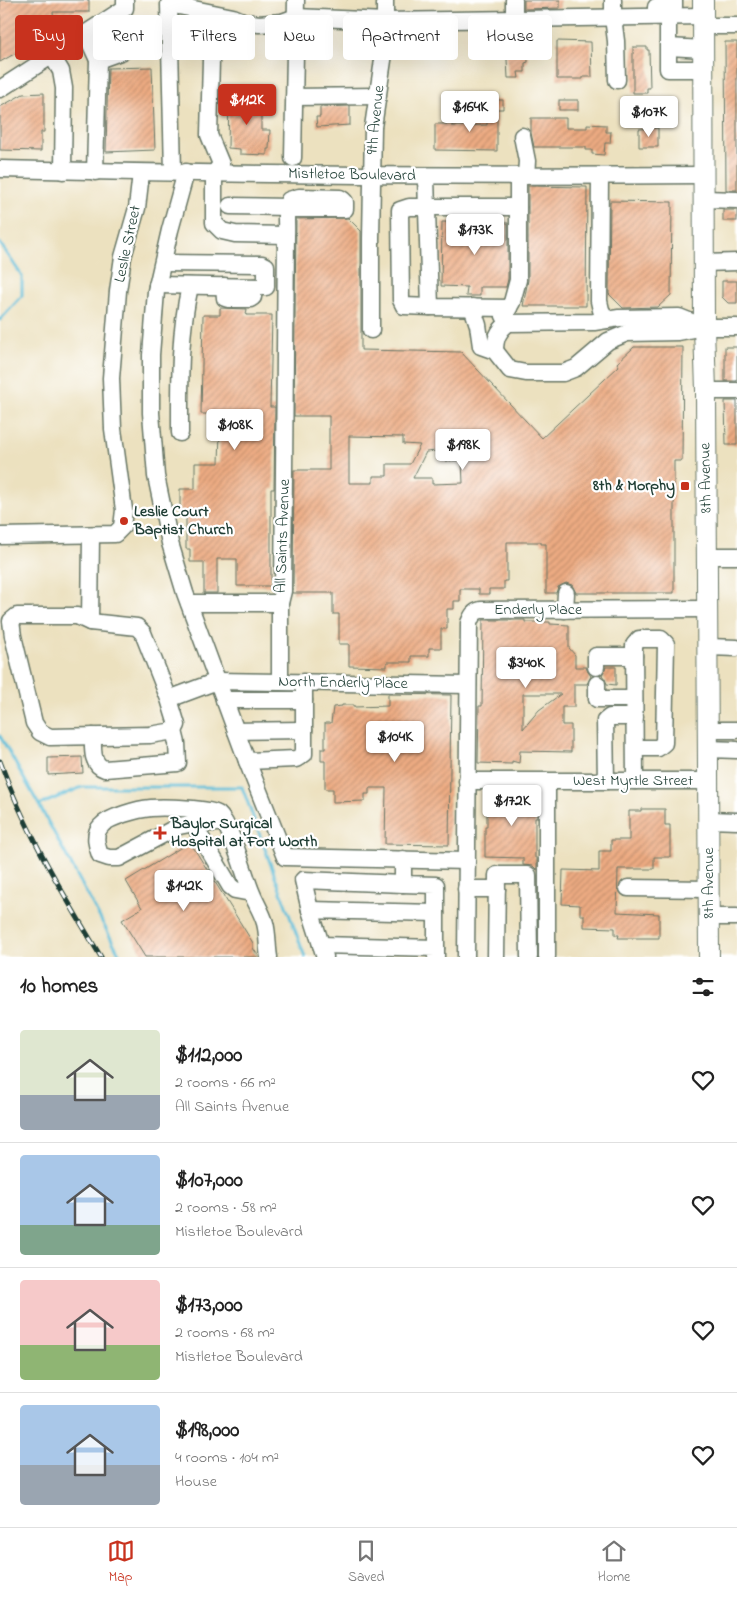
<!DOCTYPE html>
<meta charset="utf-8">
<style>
:root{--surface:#fff;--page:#f2f2f2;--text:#222;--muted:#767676;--line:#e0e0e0;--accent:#c8321e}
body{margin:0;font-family:"Indie Flower",sans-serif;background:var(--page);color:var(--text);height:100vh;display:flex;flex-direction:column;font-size:19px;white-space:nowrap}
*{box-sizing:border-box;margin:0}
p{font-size:16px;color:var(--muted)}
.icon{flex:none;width:28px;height:28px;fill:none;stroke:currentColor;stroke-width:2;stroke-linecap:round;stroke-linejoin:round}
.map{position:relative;height:957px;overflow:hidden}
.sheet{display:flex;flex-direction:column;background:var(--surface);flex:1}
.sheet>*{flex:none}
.hud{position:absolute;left:15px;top:15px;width:708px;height:45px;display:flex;gap:10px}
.price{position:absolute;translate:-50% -42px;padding:0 11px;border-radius:5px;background:#fff;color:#222;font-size:16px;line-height:32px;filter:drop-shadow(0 1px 2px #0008)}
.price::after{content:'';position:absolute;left:50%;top:30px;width:15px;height:11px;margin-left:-8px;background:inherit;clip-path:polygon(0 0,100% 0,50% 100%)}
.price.on{background:var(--accent);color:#fff}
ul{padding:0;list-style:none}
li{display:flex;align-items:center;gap:15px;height:125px;padding:0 20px}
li+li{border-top:1px solid var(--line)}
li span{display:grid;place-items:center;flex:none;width:140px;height:100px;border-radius:5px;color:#555}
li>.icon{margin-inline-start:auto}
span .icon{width:60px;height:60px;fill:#fffc;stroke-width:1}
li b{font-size:21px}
h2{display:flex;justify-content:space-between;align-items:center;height:60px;padding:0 20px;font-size:21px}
.chip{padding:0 18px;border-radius:5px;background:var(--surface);box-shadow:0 5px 20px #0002;font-size:18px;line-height:45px}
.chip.on{background:var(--accent);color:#fff}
.menu{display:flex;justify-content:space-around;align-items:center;height:70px;border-top:1px solid var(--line);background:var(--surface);font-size:14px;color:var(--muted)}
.menu a{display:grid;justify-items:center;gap:2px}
.menu .on{color:var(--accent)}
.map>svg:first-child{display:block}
</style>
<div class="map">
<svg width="737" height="957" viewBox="0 0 737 957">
<defs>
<pattern id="building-hatch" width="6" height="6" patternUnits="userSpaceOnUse" patternTransform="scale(1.25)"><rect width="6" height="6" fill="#edab82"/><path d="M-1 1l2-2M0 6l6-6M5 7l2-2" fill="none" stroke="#bf8c6b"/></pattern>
</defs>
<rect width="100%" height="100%" fill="#fff"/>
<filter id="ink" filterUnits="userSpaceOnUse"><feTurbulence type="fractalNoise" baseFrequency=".02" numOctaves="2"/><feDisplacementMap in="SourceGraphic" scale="10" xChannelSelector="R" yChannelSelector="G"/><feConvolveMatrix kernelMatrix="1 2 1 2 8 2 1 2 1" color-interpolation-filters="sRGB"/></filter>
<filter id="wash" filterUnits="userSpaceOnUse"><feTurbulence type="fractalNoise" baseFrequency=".0096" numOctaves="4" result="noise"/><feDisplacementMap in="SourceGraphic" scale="20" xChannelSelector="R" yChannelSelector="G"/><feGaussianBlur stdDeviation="1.12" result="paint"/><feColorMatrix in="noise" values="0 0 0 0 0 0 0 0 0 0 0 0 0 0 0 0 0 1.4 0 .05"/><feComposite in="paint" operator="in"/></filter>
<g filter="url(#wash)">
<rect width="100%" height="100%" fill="#ece1bf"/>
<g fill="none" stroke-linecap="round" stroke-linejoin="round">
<g stroke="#56bad5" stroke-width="3">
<polyline points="0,243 22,276 22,296 0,320"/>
<polyline points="0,736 39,805 82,787 242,787 305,957"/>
<polyline points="39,805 121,957"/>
</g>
</g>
<g id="blocks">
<g fill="url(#building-hatch)" fill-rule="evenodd">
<polygon points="0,0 89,0 89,12 53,12 55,31 0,62"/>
<polygon points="524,0 560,0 560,8 524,9"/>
<polygon points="527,41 528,62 525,63 525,72 518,72 519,78 508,78 506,42"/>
<polygon points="557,41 591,42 592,77 583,77 583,79 557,79"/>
<polygon points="725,42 737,42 737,190 726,190"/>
<polygon points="633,47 647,47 647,50 649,50 650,88 647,88 647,93 633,93"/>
<polygon points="152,67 155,150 106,152 108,68"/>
<polygon points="44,93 44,132 41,132 41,151 0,150 0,107 23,94"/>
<polygon points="229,96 261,97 261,130 270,130 269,149 267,149 267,155 240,154 240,149 228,148"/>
<polygon points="487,100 503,100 503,109 497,109 497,151 435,150 435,124 452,124 452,126 487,125"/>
<rect x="559" y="100" width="19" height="10"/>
<polygon points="350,106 350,125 317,127 316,117 320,117 320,107"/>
<polygon points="531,118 566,118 566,128 587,128 587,124 606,125 606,132 611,132 610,143 605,143 604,155 592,154 592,150 586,150 586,147 534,147 531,133"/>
<polygon points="658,128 658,147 639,147 639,129"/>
<polygon points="528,186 587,187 586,306 523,306 528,280"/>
<polygon points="610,201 672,202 671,295 658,307 623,308 609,294"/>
<rect x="723" y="210" width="14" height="11"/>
<path d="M348 218 361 231V350L461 352 542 438 619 366 617 363 634 347H683L682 461H674V593H576L572 585 566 583 558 587 556 593H546V544H541V542H507V581H504V589H489V594H479V589H460V601H454V609H447V629H441V648H429V656H411V662H387V667L349 666V644H339V614H333V593H293L294 470H329V416H294L296 219ZM349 436 403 437V444L420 445 410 464H387V476H373V483H349ZM437 451 446 461 462 460 463 483 432 484V478H413L426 452Z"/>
<polygon points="442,222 508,223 508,279 506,287 480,287 480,296 466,296 467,287 441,286"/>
<polygon points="722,281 737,281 737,303 728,303 722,297"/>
<polygon points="220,308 247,309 246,315 272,315 270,407 275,407 274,489 271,489 271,586 237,586 237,559 217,559 217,593 204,593 204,562 190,562 190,549 186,549 186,518 180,517 180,489 195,489 195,463 219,463 220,431 208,431 209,414 201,414 203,315 220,315"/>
<rect x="725" y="347" width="12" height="34"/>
<polygon points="725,401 737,401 737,445 726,445"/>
<path d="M483 620H525V622H550V624L569 625V648L575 655V667H586L588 672 591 676 587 684H574V707H562V725H571V752L520 751 519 763 512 761V764L478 763 479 706H482ZM523 694H561L539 710 523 729Z"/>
<polygon points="606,667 616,667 616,685 607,684 605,679 602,675"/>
<polygon points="388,694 451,695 449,845 385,844 386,788 369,788 369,794 365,794 365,801 333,802 333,789 325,789 325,761 321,761 321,749 325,749 325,723 331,723 333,707 342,706 342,705 354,705 354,707 388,706"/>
<polygon points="82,757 83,773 48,775 48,758"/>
<polygon points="487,793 537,793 537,818 535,818 535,858 537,858 537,870 533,866 523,865 523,858 485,857 485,827 487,827"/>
<polygon points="641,809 665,809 665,825 670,825 670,857 654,857 654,869 618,869 617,912 659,914 659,938 618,938 619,935 615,935 615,928 584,927 584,915 580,915 580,905 562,904 563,870 599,871 599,851 611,851 611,840 629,840 629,811 641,811"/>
<polygon points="190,842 253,943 253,948 259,957 145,957 122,920 142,908 126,881"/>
</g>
</g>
</g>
<g filter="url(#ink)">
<use href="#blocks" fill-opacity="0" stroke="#677665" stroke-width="1"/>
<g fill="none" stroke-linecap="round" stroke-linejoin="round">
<polyline stroke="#c3c0a3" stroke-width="16" stroke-dasharray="16 8" stroke-linecap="butt" points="258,957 259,956"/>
<g stroke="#677665" stroke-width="19">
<g id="minor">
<polyline points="514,0 514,19"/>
<polyline points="613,0 613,17 616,41 617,80"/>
<polyline points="656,10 656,7 674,7 674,0"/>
<polyline points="668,17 668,69 704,69"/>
<polyline points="703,26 737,26"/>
<polyline points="86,34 98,60 95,172"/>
<polyline points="669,47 703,49"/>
<polyline points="52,56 61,71 64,88 63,171"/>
<polyline points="98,60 123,51 169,23"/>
<polyline points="211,60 209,135 221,164 214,174 214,223 222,231 235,234 286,235"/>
<polyline points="0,89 125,8 125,0"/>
<polyline points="294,97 378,96"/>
<polyline points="522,136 527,161 526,176"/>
<polyline points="293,158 296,0"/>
<path d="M0 169C235 175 469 177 704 175"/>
<polyline points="173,172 169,4 233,17 245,22 259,24 282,22 296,17 385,21 703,16"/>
<polyline points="186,172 170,230 156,291 151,355 151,413 156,476 170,543 185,593 247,761 285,857 467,861"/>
<polyline points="600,176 599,301 601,310 607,320"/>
<polyline points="426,177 430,307 509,308"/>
<polyline points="704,199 737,200"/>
<polyline points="230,206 287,207"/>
<polyline points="704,263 737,262"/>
<polyline points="157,285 266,287 266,266 262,264 163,263"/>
<polyline points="224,286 225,298 228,299 250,299 253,297 254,287"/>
<polyline points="430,307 404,306 401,300 400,210 409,207 518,207"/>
<polyline points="472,307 478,325 481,346 495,351 510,370 526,373 563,373 576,368 608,341 627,333 678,332 704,327 737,327"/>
<polyline points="504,316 512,302 518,280 518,176"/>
<polyline points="371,330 371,238 373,127 385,47 385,0"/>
<path d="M495 351C495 339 498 331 508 323L594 322 619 318 679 317 704 327"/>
<polyline points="706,391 737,391"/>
<path d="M180 433C180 383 179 334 190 286"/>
<polyline points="0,536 115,534 122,527 124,510 113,429 111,378 118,291 123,257 137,208 141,173"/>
<polyline points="707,556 737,556"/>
<polyline points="189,603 280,603"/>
<polyline points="565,610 566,593"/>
<polyline points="90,622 91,535"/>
<polyline points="708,647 737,648"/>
<polyline points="596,667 596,656 634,656"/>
<path d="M280 681V603L283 591 286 235C287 224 284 209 289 200L299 197 340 198 343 200 345 202V209H287"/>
<polyline points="597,684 597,699 634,699"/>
<polyline points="169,699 177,725 174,731 150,735 50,737 40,732 34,723 13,636 11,621 17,616 77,616 90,622 137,627 143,633 169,699 217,681 468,685"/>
<polyline points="224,700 304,700"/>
<polyline points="708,730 737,730"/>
<polyline points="236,731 304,730"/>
<path d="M93 736C93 748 91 765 105 769L178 763 177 743 174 731"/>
<polyline points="635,748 658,748 664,743 666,644 661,639 639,639 634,645 635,781"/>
<polyline points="708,749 737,750"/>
<polyline points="247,761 296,759 304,754 304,682"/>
<polyline points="467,781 708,781"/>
<polyline points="606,781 605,721 610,717 635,717"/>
<polyline points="709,820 737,821"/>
<polyline points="195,823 199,834 230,886 235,890 251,893"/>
<path d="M225 823H195L179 826 119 858H109L100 855C97 846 93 834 101 826 108 817 139 809 151 808 162 807 211 808 218 814 231 825 244 874 251 891 255 902 262 912 265 923 268 934 267 946 269 957"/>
<polyline points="628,888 709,889"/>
<polyline points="466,889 497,889"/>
<polyline points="310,910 303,880 403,884"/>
<polyline points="709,917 737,917"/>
<polyline points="321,945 436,948 436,957"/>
<polyline points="436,948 436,913"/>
<polyline points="325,957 310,910 436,913 436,885 403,884 403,859"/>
<path d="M466 957 469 623C472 616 473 612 481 610L707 609"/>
<polyline points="496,957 497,875 528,875 529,957"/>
<polyline points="547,957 547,781"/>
</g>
</g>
<g stroke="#677665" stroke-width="22">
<polyline id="major" points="703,0 704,327 706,391 709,957"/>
</g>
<use href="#minor" stroke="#fff" stroke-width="16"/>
<use href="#major" stroke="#fff" stroke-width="20"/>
<g stroke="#1f3d34" stroke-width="5">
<path id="rail" d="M0 761C25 831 63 894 101 957"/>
</g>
<use href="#rail" stroke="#fff" stroke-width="3" stroke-dasharray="9" stroke-linecap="butt"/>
</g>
</g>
<g fill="#c8321e" stroke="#fff" stroke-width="2">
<rect x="680" y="481" width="10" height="10" rx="2.5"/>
<circle cx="124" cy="521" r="5"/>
<path d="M157.5 825.5h5v5h5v5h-5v5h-5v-5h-5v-5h5z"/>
</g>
<g text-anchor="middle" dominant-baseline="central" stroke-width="4.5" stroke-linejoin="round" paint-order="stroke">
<g font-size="16" fill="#1f3d34" stroke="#fff">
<text transform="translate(376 120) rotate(-84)">9th Avenue</text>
<text transform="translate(352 175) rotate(1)">Mistletoe Boulevard</text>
<text transform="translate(128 244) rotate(-78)">Leslie Street</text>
<text transform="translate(706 478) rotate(-91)">8th Avenue</text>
<text transform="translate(283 536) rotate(-88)">All Saints Avenue</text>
<text x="538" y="610">Enderly Place</text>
<text transform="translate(343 683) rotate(1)">North Enderly Place</text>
<text x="633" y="781">West Myrtle Street</text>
<text transform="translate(709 883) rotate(-90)">8th Avenue</text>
</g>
<g font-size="16" font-weight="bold" fill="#1f3d34" stroke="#fff" text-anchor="start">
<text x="675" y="486" text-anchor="end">8th &amp; Morphy</text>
<text x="134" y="512">Leslie Court<tspan x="134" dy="18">Baptist Church</tspan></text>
<text x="171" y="824">Baylor Surgical<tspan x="171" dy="18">Hospital at Fort Worth</tspan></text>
</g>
</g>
</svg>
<b class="price on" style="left:247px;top:126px">$112K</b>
<b class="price" style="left:470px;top:133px">$164K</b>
<b class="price" style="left:649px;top:138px">$107K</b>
<b class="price" style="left:475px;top:256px">$173K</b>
<b class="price" style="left:235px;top:451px">$108K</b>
<b class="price" style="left:463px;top:471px">$198K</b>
<b class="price" style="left:526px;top:689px">$340K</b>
<b class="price" style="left:395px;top:763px">$104K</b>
<b class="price" style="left:512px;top:827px">$172K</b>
<b class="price" style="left:184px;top:912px">$142K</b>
<div class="hud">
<a class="chip on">Buy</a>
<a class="chip">Rent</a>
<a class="chip">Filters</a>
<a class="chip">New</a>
<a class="chip">Apartment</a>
<a class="chip">House</a>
</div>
</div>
<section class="sheet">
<h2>10 homes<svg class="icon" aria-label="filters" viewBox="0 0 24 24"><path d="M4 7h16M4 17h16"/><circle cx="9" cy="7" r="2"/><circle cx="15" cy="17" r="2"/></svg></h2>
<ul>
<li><span style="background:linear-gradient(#dfe7d0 65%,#9aa5b1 0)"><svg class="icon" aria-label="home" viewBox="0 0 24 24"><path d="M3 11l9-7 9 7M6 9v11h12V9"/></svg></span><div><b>$112,000</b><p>2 rooms · 66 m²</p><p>All Saints Avenue</p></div><svg class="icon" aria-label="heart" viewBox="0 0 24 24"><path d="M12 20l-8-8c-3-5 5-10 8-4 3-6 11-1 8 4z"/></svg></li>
<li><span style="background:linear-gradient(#a9c7e8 70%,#7fa58c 0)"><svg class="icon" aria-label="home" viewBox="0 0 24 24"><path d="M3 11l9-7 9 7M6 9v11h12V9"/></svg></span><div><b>$107,000</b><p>2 rooms · 58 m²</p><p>Mistletoe Boulevard</p></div><svg class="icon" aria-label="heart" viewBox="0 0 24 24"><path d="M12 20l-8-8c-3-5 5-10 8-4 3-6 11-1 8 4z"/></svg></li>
<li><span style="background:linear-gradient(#f6c9c9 65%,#8fb573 0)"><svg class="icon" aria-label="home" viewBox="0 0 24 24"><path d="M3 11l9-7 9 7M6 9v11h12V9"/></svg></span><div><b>$173,000</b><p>2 rooms · 68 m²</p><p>Mistletoe Boulevard</p></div><svg class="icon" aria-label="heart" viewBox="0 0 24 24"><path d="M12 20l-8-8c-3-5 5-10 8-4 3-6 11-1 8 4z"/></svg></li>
<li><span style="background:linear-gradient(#a9c7e8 60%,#9aa5b1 0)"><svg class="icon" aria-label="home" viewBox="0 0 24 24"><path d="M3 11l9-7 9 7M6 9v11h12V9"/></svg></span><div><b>$198,000</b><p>4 rooms · 104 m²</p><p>House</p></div><svg class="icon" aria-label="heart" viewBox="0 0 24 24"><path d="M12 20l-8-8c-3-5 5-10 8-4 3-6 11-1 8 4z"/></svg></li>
</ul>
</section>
<nav class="menu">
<a class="on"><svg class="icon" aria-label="map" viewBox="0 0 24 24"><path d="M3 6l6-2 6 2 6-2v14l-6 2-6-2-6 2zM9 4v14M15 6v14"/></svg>Map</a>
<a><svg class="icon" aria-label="saved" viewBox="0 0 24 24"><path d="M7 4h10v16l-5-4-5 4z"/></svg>Saved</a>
<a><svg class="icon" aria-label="home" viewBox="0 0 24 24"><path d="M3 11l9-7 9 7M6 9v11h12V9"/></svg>Home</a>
</nav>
